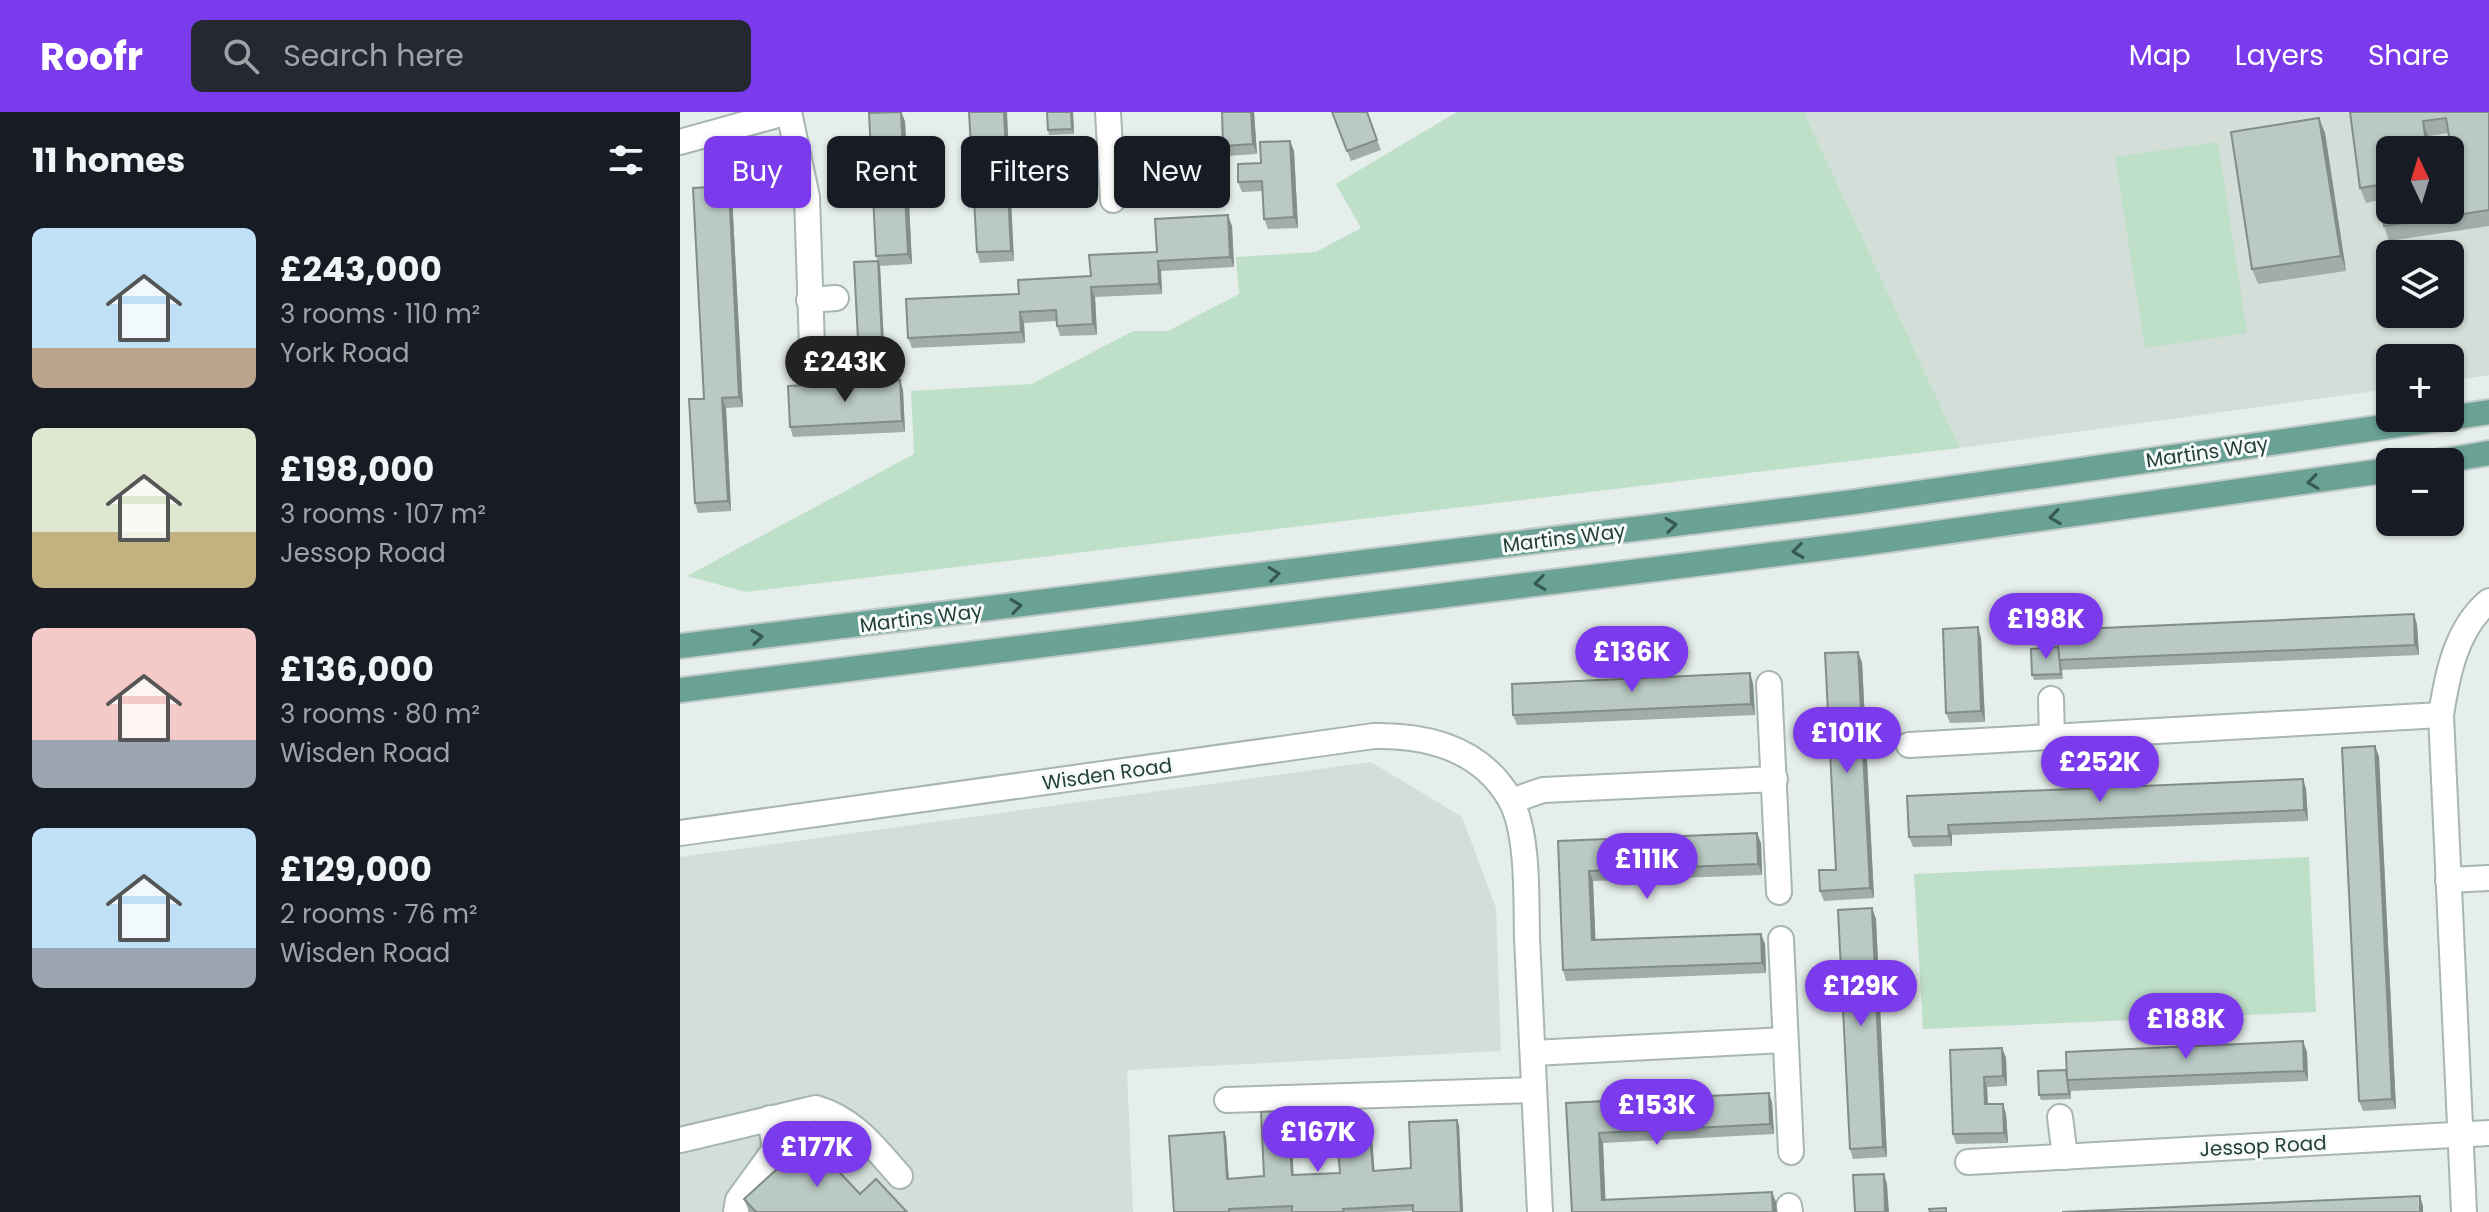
<!DOCTYPE html>
<meta charset="utf-8">
<style>
:root{--surface:#171b24;--page:#242831;--text:#f1f3f6;--muted:#9ea1a6;--accent:#7c3aed}
body{margin:0;font-family:Poppins,sans-serif;background:var(--page);color:var(--text);height:100vh;display:flex;flex-direction:column;font-size:30px;white-space:nowrap}
*{box-sizing:border-box;margin:0}
p{font-size:26px;color:var(--muted)}
.icon{flex:none;width:44px;height:44px;fill:none;stroke:currentColor;stroke-width:2;stroke-linecap:round;stroke-linejoin:round}
.map{position:relative;flex:1;overflow:hidden}
.details{display:flex;flex-direction:column;background:var(--surface);width:680px}
.details>*{flex:none}
.hud{position:absolute;left:24px;top:24px;width:760px;height:72px;display:flex;gap:16px}
.needle{width:52px;rotate:356deg}
.controls{position:absolute;left:1696px;top:24px;display:grid;gap:16px}
.controls a{display:grid;place-items:center;width:88px;height:88px;border-radius:12px;background:var(--surface);box-shadow:0 2px 6px #0004;font-size:40px}
.price{position:absolute;translate:-50% -68px;padding:0 18px;border-radius:28px;background:var(--accent);color:#fff;font-size:26px;line-height:52px;filter:drop-shadow(0 2px 4px #0008)}
.price::after{content:'';position:absolute;left:50%;top:48px;width:24px;height:18px;margin-left:-12px;background:inherit;clip-path:polygon(0 0,100% 0,50% 100%)}
.price.current{background:#222;color:#fff}
ul{padding:0;list-style:none}
li{display:flex;align-items:center;gap:24px;height:200px;padding:0 32px}
li span{display:grid;place-items:center;flex:none;width:224px;height:160px;border-radius:12px;color:#555}
li>.icon{margin-inline-start:auto}
span .icon{width:96px;height:96px;fill:#fffc;stroke-width:1}
li b{font-size:34px}
h2{display:flex;justify-content:space-between;align-items:center;height:96px;padding:0 32px;font-size:34px}
.tag{padding:0 28px;border-radius:12px;background:var(--surface);box-shadow:0 2px 6px #0004;font-size:28px;line-height:72px}
.tag.current{background:var(--accent);color:#fff}
header{display:flex;align-items:center;gap:48px;box-sizing:border-box;height:112px;padding:0 40px;background:var(--accent);color:#fff}
header strong{font-size:38px}
nav{display:flex;gap:44px;margin-inline-start:auto;font-size:28px}
.search{width:560px;height:72px;background:var(--page);display:flex;align-items:center;gap:20px;box-sizing:border-box;padding:0 28px;border-radius:12px;color:var(--muted);font-size:30px}
main{display:flex;flex:1;min-height:0}
.map>svg:first-child{display:block}
</style>
<header>
<strong>Roofr</strong>
<div class="search"><svg class="icon" aria-label="search" viewBox="0 0 24 24"><circle cx="10" cy="10" r="6"/><path d="M15 15l6 6"/></svg>Search here</div>
<nav><a>Map</a><a>Layers</a><a>Share</a></nav>
</header>
<main>
<section class="details">
<h2>11 homes<svg class="icon" aria-label="filters" viewBox="0 0 24 24"><path d="M4 7h16M4 17h16"/><circle cx="9" cy="7" r="2"/><circle cx="15" cy="17" r="2"/></svg></h2>
<ul>
<li><span style="background:linear-gradient(#bfe0f5 75%,#b9a48a 0)"><svg class="icon" aria-label="home" viewBox="0 0 24 24"><path d="M3 11l9-7 9 7M6 9v11h12V9"/></svg></span><div><b>£243,000</b><p>3 rooms · 110 m²</p><p>York Road</p></div></li>
<li><span style="background:linear-gradient(#dfe7d0 65%,#c2b280 0)"><svg class="icon" aria-label="home" viewBox="0 0 24 24"><path d="M3 11l9-7 9 7M6 9v11h12V9"/></svg></span><div><b>£198,000</b><p>3 rooms · 107 m²</p><p>Jessop Road</p></div></li>
<li><span style="background:linear-gradient(#f6c9c9 70%,#9aa5b1 0)"><svg class="icon" aria-label="home" viewBox="0 0 24 24"><path d="M3 11l9-7 9 7M6 9v11h12V9"/></svg></span><div><b>£136,000</b><p>3 rooms · 80 m²</p><p>Wisden Road</p></div></li>
<li><span style="background:linear-gradient(#bfe0f5 75%,#9aa5b1 0)"><svg class="icon" aria-label="home" viewBox="0 0 24 24"><path d="M3 11l9-7 9 7M6 9v11h12V9"/></svg></span><div><b>£129,000</b><p>2 rooms · 76 m²</p><p>Wisden Road</p></div></li>
</ul>
</section>
<div class="map">
<svg width="1809" height="1100" viewBox="0 0 1809 1100">
<rect width="100%" height="100%" fill="#e5eeea"/>
<g fill="#d3ded9" fill-rule="evenodd">
<path d="M1124 0H1809V263L1770 269V246H1710V277L1280 336ZM1710 38H1770V98H1710ZM1710 142H1770V202H1710Z"/>
<polygon points="691,650 782,705 816,796 821,939 447,958 453,1100 0,1100 0,745"/>
</g>
<g fill="#bedfc8">
<polygon points="777,0 1124,0 1280,336 66,480 7,464 234,342 231,279 352,272 453,219 488,219 559,182 556,145 636,140 681,116 656,72"/>
<polygon points="1538,30 1567,221 1465,236 1435,45"/>
<polygon points="1629,745 1636,900 1243,917 1234,762"/>
</g>
<g fill="none" stroke-linecap="round" stroke-linejoin="round">
<g stroke="#a7b6b2" stroke-width="28">
<g id="minor">
<polyline points="109,0 127,85 132,234"/>
<polyline points="428,0 433,88"/>
<polyline points="0,30 108,0"/>
<polyline points="431,53 468,51"/>
<polyline points="129,188 156,186"/>
<polyline points="1089,572 1099,780"/>
<polyline points="1371,587 1372,625"/>
<polyline points="1229,633 1761,603"/>
<polyline points="831,689 863,678 1095,667"/>
<path d="M0 721 694 624C748 623 801 637 830 687 849 721 846 787 847 826 852 917 855 1009 860 1100"/>
<polyline points="1768,768 1809,766"/>
<polyline points="1101,827 1111,1040"/>
<polyline points="853,941 1104,928"/>
<polyline points="547,988 854,978"/>
<polyline points="1380,1005 1385,1045"/>
<path d="M0 1028 136 996C174 1007 195 1036 220 1064"/>
<polyline points="1288,1050 1809,1021"/>
<polyline points="1109,1094 1110,1100"/>
<polyline points="56,1100 58,1088 95,1037 90,1006"/>
<path d="M1784 1100 1761 603C1767 564 1776 516 1809 489"/>
</g>
</g>
<g stroke="#c2cac8" stroke-width="28">
<g id="major">
<polyline points="1770,306 1809,300"/>
<polyline points="1756,350 1809,341"/>
<polyline points="0,534 1174,390 1767,306"/>
<polyline points="0,578 1185,431 1710,358"/>
</g>
</g>
<use href="#minor" stroke="#fff" stroke-width="24"/>
<use href="#major" stroke="#6aa396" stroke-width="24"/>
</g>
<g fill="#a0ada8" fill-rule="evenodd">
<polygon points="289,0 334,149 300,151 297,140"/>
<polygon points="393,0 394,22 369,23 368,18"/>
<polygon points="574,0 577,42 547,44 543,34"/>
<polygon points="652,0 697,28 701,38 671,49"/>
<path d="M1670 0H1809V114L1709 129 1704 114 1700 88 1686 91 1680 76ZM1768 21 1771 36 1710 98V38H1750L1748 24Z"/>
<polygon points="225,9 232,152 200,154 205,252 181,253 179,248 198,149 196,144"/>
<polygon points="1645,21 1666,159 1578,172 1572,157"/>
<polygon points="610,29 614,39 618,116 588,117 584,107 583,79 562,80 558,70"/>
<polygon points="392,39 394,44 397,92 373,93 371,88"/>
<polygon points="504,43 507,93 482,94 480,89"/>
<polygon points="52,84 63,295 46,296 51,399 18,401 15,391 24,287"/>
<polygon points="552,114 554,155 481,159 482,182 415,185 417,223 380,224 377,214 376,209 344,211 345,231 232,236 228,226 339,182 411,164"/>
<polygon points="220,268 223,278 225,320 113,325 110,315"/>
<polygon points="1734,502 1737,513 1739,543 1382,558 1383,567 1354,568 1352,563 1378,535"/>
<polygon points="1301,526 1305,610 1270,611 1266,601"/>
<polygon points="1182,550 1194,786 1144,789 1140,779 1156,758"/>
<polygon points="1073,571 1075,603 837,613 833,603"/>
<polygon points="1695,634 1699,645 1716,997 1683,999 1679,989"/>
<polygon points="1623,667 1626,677 1628,709 1272,723 1272,734 1233,735 1229,725 1227,684"/>
<polygon points="878,729 1081,731 1082,763 913,769 915,828 1085,832 1086,861 886,869 883,858"/>
<polygon points="1192,796 1196,807 1207,1045 1173,1047 1170,1037"/>
<polygon points="1322,936 1326,946 1327,974 1307,975 1308,992 1326,1002 1328,1031 1276,1032 1273,1022 1270,938"/>
<polygon points="1627,940 1628,969 1391,979 1391,987 1361,988 1359,983 1386,958"/>
<polygon points="1089,981 1092,991 1094,1022 923,1031 925,1088 1096,1090 1097,1100 892,1100 886,991"/>
<polygon points="608,999 610,1004 613,1063 660,1061 692,1026 694,1059 731,1056 777,1008 779,1013 783,1100 733,1100 733,1099 702,1100 494,1100 546,1025 549,1067 584,1064"/>
<polygon points="180,1082 227,1100 69,1100 64,1087"/>
</g>
<g fill="#828d88">
<polygon points="221,0 225,9 232,152 228,142"/>
<polygon points="324,0 327,0 334,149 331,139"/>
<polygon points="391,0 393,0 394,22 392,17"/>
<polygon points="571,0 574,0 577,42 573,32"/>
<polygon points="1639,6 1645,21 1666,159 1661,144"/>
<polygon points="1743,9 1748,24 1750,38 1747,38"/>
<polygon points="610,29 614,39 618,116 614,105"/>
<polygon points="502,38 504,43 507,93 505,87"/>
<polygon points="392,39 394,44 397,92 395,87"/>
<polygon points="49,74 52,84 63,295 59,285"/>
<polygon points="548,103 552,114 554,155 550,145"/>
<polygon points="198,149 200,154 205,252 203,247"/>
<polygon points="478,149 481,159 482,182 479,172"/>
<polygon points="411,175 415,185 417,223 413,212"/>
<polygon points="340,200 344,211 345,231 341,220"/>
<polygon points="220,268 223,278 225,320 222,309"/>
<polygon points="42,286 46,296 51,399 48,389"/>
<polygon points="1734,502 1737,513 1739,543 1735,533"/>
<polygon points="1298,515 1301,526 1305,610 1301,599"/>
<polygon points="1178,540 1182,550 1194,786 1190,776"/>
<polygon points="1070,561 1073,571 1075,603 1071,592"/>
<polygon points="1695,634 1699,645 1716,997 1712,987"/>
<polygon points="1623,667 1626,677 1628,709 1624,698"/>
<polygon points="1268,713 1272,723 1272,734 1269,724"/>
<polygon points="1077,721 1081,731 1082,763 1078,752"/>
<polygon points="909,759 913,769 916,838 912,828"/>
<polygon points="1192,796 1196,807 1207,1045 1203,1035"/>
<polygon points="1081,822 1085,832 1086,861 1082,851"/>
<polygon points="1623,929 1627,940 1628,969 1624,959"/>
<polygon points="1322,936 1326,946 1327,974 1323,964"/>
<polygon points="1304,965 1307,975 1308,1002 1305,992"/>
<polygon points="1089,981 1092,991 1094,1022 1090,1012"/>
<polygon points="1323,992 1326,1002 1328,1031 1324,1021"/>
<polygon points="608,999 610,1004 614,1068 612,1063"/>
<polygon points="777,1008 779,1013 783,1100 781,1100"/>
<polygon points="544,1020 546,1025 549,1072 547,1067"/>
<polygon points="690,1021 692,1026 695,1064 693,1059"/>
<polygon points="919,1021 923,1031 926,1098 922,1088"/>
<polygon points="1204,1062 1207,1072 1209,1100 1205,1100"/>
<polygon points="1092,1080 1096,1090 1097,1100 1093,1100"/>
<polygon points="1740,1084 1743,1094 1743,1100 1740,1100"/>
</g>
<g fill="#bac9c3" stroke="#828d88" stroke-width="2" fill-rule="evenodd">
<polygon points="221,0 228,142 196,144 189,1"/>
<polygon points="289,0 324,0 331,139 297,140"/>
<polygon points="367,0 391,0 392,17 368,18"/>
<polygon points="542,0 571,0 573,32 543,34"/>
<polygon points="652,0 687,0 697,28 667,39"/>
<path d="M1670 0H1809V98L1704 114 1698 73 1680 76ZM1766 6 1771 36 1757 38H1770V98H1710V38H1747L1743 9Z"/>
<polygon points="1639,6 1661,144 1572,157 1551,20"/>
<polygon points="610,29 614,105 584,107 582,69 558,70 558,52 581,51 580,30"/>
<polygon points="502,38 505,87 480,89 478,39"/>
<polygon points="392,39 395,87 371,88 369,40"/>
<polygon points="49,74 59,285 42,286 48,389 15,391 9,287 24,287 13,76"/>
<polygon points="548,103 550,145 478,149 479,172 411,175 413,212 377,214 376,198 340,200 341,220 228,226 226,187 339,182 338,168 411,164 409,143 477,140 475,107"/>
<polygon points="198,149 203,247 179,248 174,150"/>
<polygon points="220,268 222,309 110,315 108,274"/>
<polygon points="1734,502 1735,533 1379,548 1377,518"/>
<polygon points="1298,515 1301,599 1266,601 1263,517"/>
<polygon points="1378,535 1381,562 1352,563 1351,537"/>
<polygon points="1178,540 1190,776 1140,779 1139,758 1156,758 1145,541"/>
<polygon points="1070,561 1071,592 833,603 832,572"/>
<polygon points="1695,634 1712,987 1679,989 1662,636"/>
<polygon points="1623,667 1624,698 1268,713 1269,724 1229,725 1227,684"/>
<polygon points="1077,721 1078,752 909,759 912,828 1081,822 1082,851 883,858 878,729"/>
<polygon points="1192,796 1203,1035 1170,1037 1158,798"/>
<polygon points="1623,929 1624,959 1387,968 1386,940"/>
<polygon points="1322,936 1323,964 1304,965 1305,992 1323,992 1324,1021 1273,1022 1270,938"/>
<polygon points="1386,958 1389,982 1359,983 1358,959"/>
<polygon points="1089,981 1090,1012 919,1021 922,1088 1092,1080 1093,1100 892,1100 886,991"/>
<polygon points="608,999 612,1063 660,1061 657,1024 690,1021 693,1059 731,1056 729,1010 777,1008 781,1100 733,1100 733,1093 663,1097 664,1100 612,1100 612,1094 549,1097 549,1100 494,1100 489,1024 544,1020 547,1067 584,1064 581,1000"/>
<polygon points="129,1028 180,1082 196,1067 227,1100 76,1100 64,1087"/>
<polygon points="1204,1062 1205,1100 1175,1100 1173,1063"/>
<polygon points="1740,1084 1740,1100 1382,1100"/>
<polygon points="1266,1096 1266,1100 1250,1100 1249,1097"/>
</g>
<defs><path id="oneway-chevron" d="M-2-3.5L2.5 0L-2 3.5" fill="none" stroke-width="1.6" stroke-linecap="round" stroke-linejoin="round" transform="scale(2)"/></defs>
<g stroke="#365951">
<use href="#oneway-chevron" transform="translate(1633 370) rotate(172)"/>
<use href="#oneway-chevron" transform="translate(1375 405) rotate(172)"/>
<use href="#oneway-chevron" transform="translate(991 413) rotate(-7)"/>
<use href="#oneway-chevron" transform="translate(1118 439) rotate(173)"/>
<use href="#oneway-chevron" transform="translate(594 462) rotate(-7)"/>
<use href="#oneway-chevron" transform="translate(860 471) rotate(173)"/>
<use href="#oneway-chevron" transform="translate(336 494) rotate(-7)"/>
<use href="#oneway-chevron" transform="translate(77 525) rotate(-7)"/>
</g>
<g text-anchor="middle" dominant-baseline="central" stroke-width="6" stroke-linejoin="round" paint-order="stroke">
<g font-size="20" fill="#24403a" stroke="#f6faf8">
<text transform="translate(1527 340) rotate(-8)">Martins Way</text>
<text transform="translate(884 426) rotate(-7)">Martins Way</text>
<text transform="translate(241 506) rotate(-7)">Martins Way</text>
<text transform="translate(427 662) rotate(-8)">Wisden Road</text>
<text transform="translate(1583 1034) rotate(-3)">Jessop Road</text>
</g>
</g>
</svg>
<div class="controls">
<a><svg class="needle" viewBox="-14 -14 28 28"><path d="M0-13l5 13h-10z" fill="#e53935"/><path d="M0 13l5-13h-10z" fill="#9ea1a6"/></svg></a>
<a><svg class="icon" aria-label="layers" viewBox="0 0 24 24"><path d="M12 4l9 5-9 5-9-5zM3 14l9 5 9-5"/></svg></a>
<a>+</a>
<a>−</a>
</div>
<b class="price current" style="left:165px;top:292px">£243K</b>
<b class="price" style="left:1366px;top:549px">£198K</b>
<b class="price" style="left:952px;top:582px">£136K</b>
<b class="price" style="left:1167px;top:663px">£101K</b>
<b class="price" style="left:1420px;top:692px">£252K</b>
<b class="price" style="left:967px;top:789px">£111K</b>
<b class="price" style="left:1181px;top:916px">£129K</b>
<b class="price" style="left:1506px;top:949px">£188K</b>
<b class="price" style="left:977px;top:1035px">£153K</b>
<b class="price" style="left:638px;top:1062px">£167K</b>
<b class="price" style="left:137px;top:1077px">£177K</b>
<div class="hud">
<a class="tag current">Buy</a>
<a class="tag">Rent</a>
<a class="tag">Filters</a>
<a class="tag">New</a>
</div>
</div>
</main>
